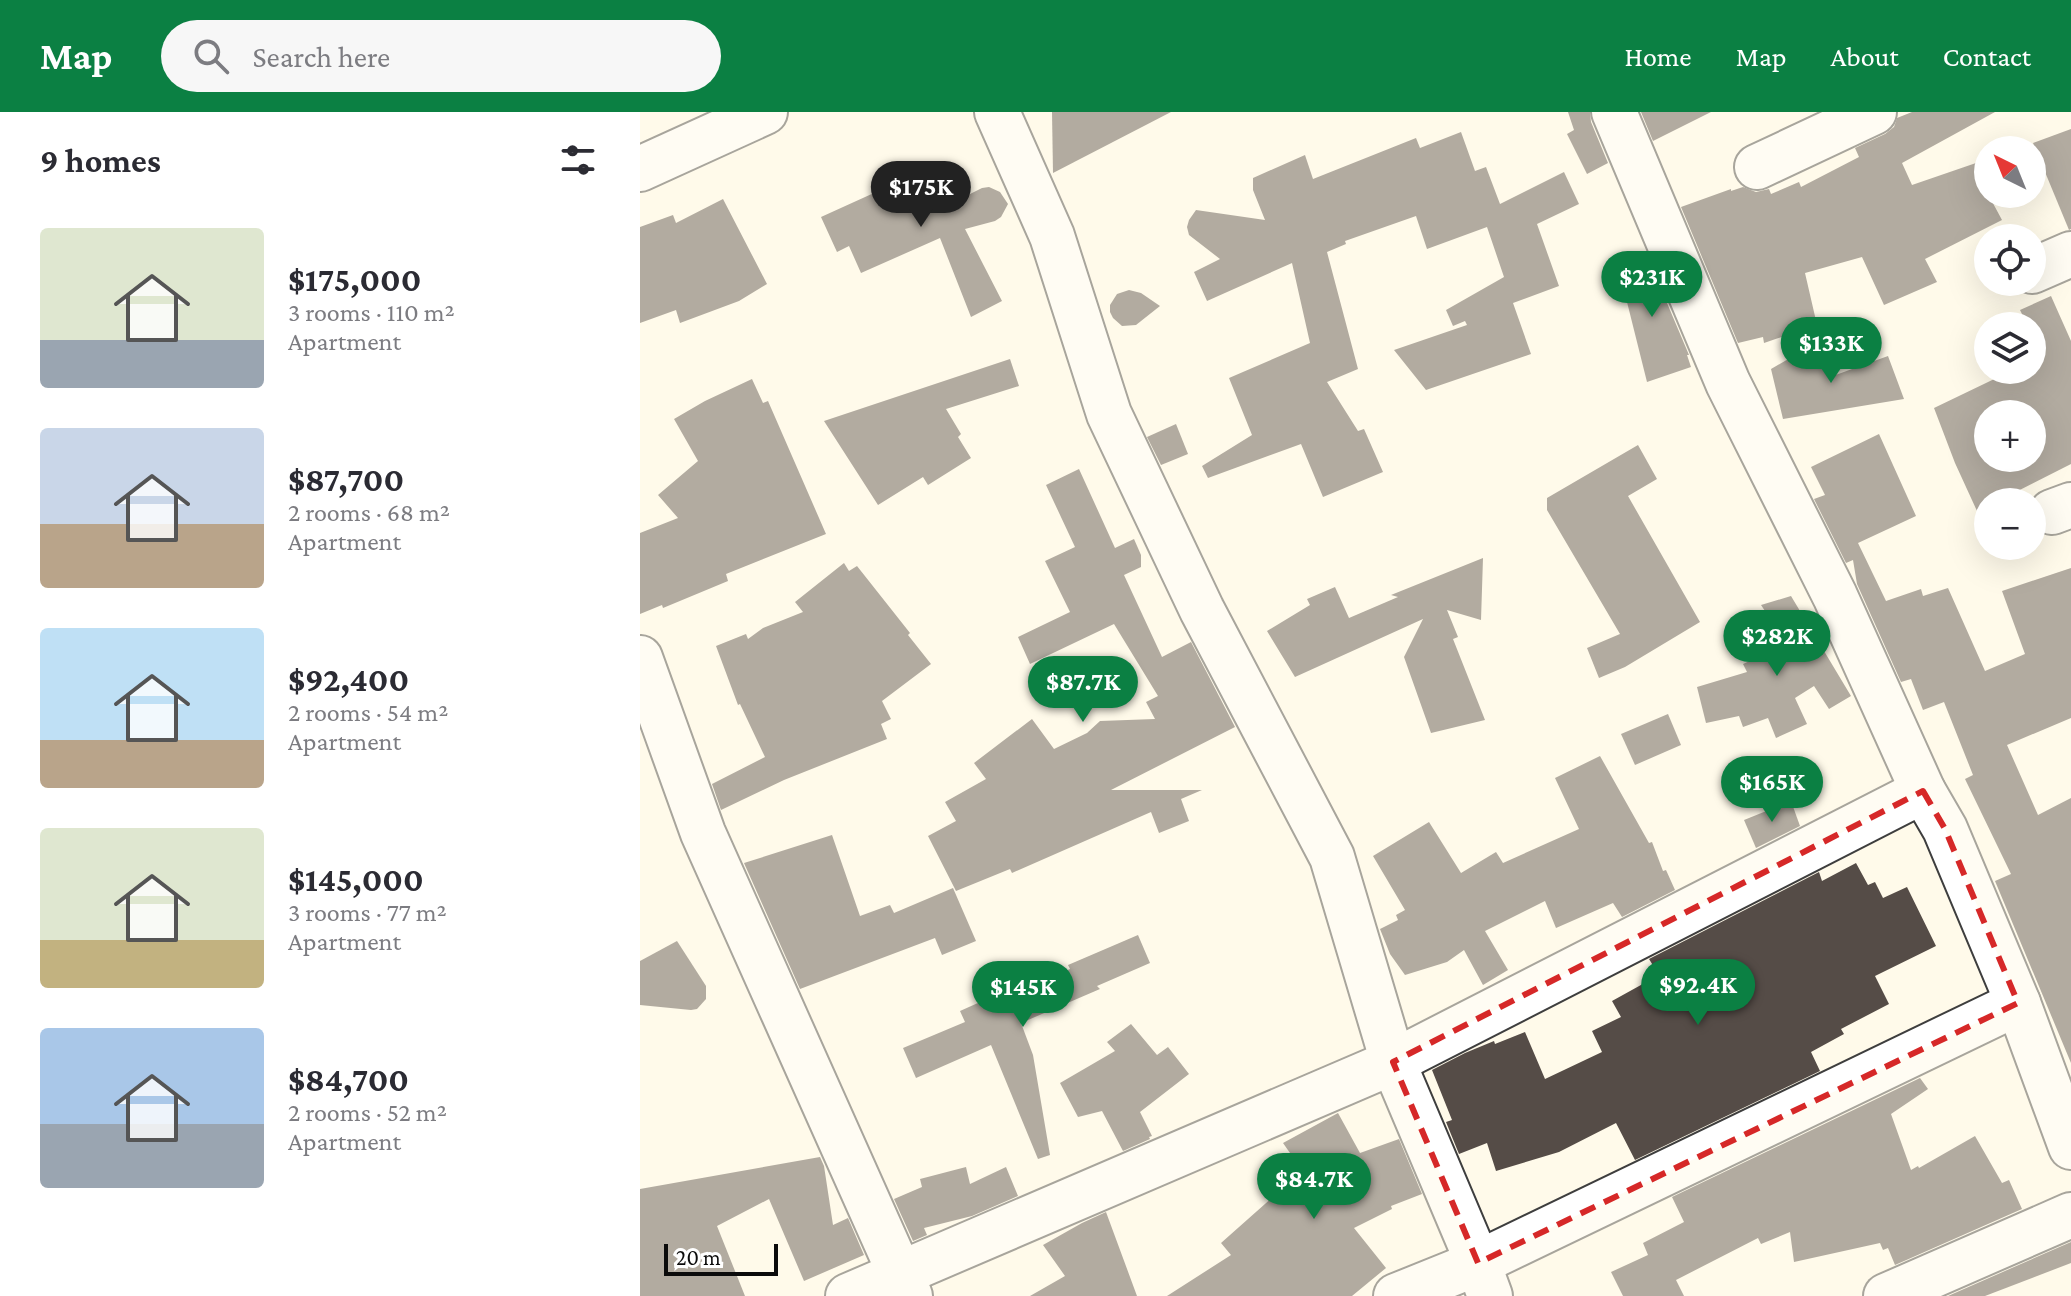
<!DOCTYPE html>
<meta charset="utf-8">
<style>
:root{--surface:#fff;--page:#f7f7f7;--text:#2b2b33;--muted:#7c7c81;--accent:#0b8043}
body{margin:0;font-family:"Crimson Pro",serif;background:var(--page);color:var(--text);height:100vh;display:flex;flex-direction:column;font-size:30px;white-space:nowrap}
*{box-sizing:border-box;margin:0}
p{font-size:26px;color:var(--muted)}
.icon{flex:none;width:44px;height:44px;fill:none;stroke:currentColor;stroke-width:2;stroke-linecap:round;stroke-linejoin:round}
.map{position:relative;flex:1;overflow:hidden}
.side{display:flex;flex-direction:column;background:var(--surface);width:640px}
.side>*{flex:none}
.needle{width:52px;rotate:317deg}
.controls{position:absolute;left:1334px;top:24px;display:grid;gap:16px}
.controls a{display:grid;place-items:center;width:72px;height:72px;border-radius:50%;background:var(--surface);box-shadow:0 8px 32px #0002;font-size:40px}
.scale{position:absolute;left:24px;bottom:20px;width:114px;box-sizing:border-box;padding-left:8px;border:4px solid #0b0b0b;border-top:0;font-size:22px;line-height:28px;white-space:nowrap;color:#0b0b0b;-webkit-text-stroke:6px #fff;paint-order:stroke}
.price{position:absolute;translate:-50% -68px;padding:0 18px;border-radius:28px;background:var(--accent);color:#fff;font-size:26px;line-height:52px;filter:drop-shadow(0 2px 4px #0008)}
.price::after{content:'';position:absolute;left:50%;top:48px;width:24px;height:18px;margin-left:-12px;background:inherit;clip-path:polygon(0 0,100% 0,50% 100%)}
.price.selected{background:#222;color:#fff}
ul{padding:0;list-style:none}
li{display:flex;align-items:center;gap:24px;height:200px;padding:0 40px}
li span{display:grid;place-items:center;flex:none;width:224px;height:160px;border-radius:8px;color:#555}
li>.icon{margin-inline-start:auto}
span .icon{width:96px;height:96px;fill:#fffc;stroke-width:1}
li b{font-size:34px}
h2{display:flex;justify-content:space-between;align-items:center;height:96px;padding:0 40px;font-size:34px}
header{display:flex;align-items:center;gap:48px;box-sizing:border-box;height:112px;padding:0 40px;background:var(--accent);color:#fff}
header strong{font-size:38px}
nav{display:flex;gap:44px;margin-inline-start:auto;font-size:28px}
.search{width:560px;height:72px;background:var(--page);display:flex;align-items:center;gap:20px;box-sizing:border-box;padding:0 28px;border-radius:44px;color:var(--muted);font-size:30px}
main{display:flex;flex:1;min-height:0}
.map>svg:first-child{display:block}
</style>
<header>
<strong>Map</strong>
<div class="search"><svg class="icon" aria-label="search" viewBox="0 0 24 24"><circle cx="10" cy="10" r="6"/><path d="M15 15l6 6"/></svg>Search here</div>
<nav><a>Home</a><a>Map</a><a>About</a><a>Contact</a></nav>
</header>
<main>
<section class="side">
<h2>9 homes<svg class="icon" aria-label="filters" viewBox="0 0 24 24"><path d="M4 7h16M4 17h16"/><circle cx="9" cy="7" r="2"/><circle cx="15" cy="17" r="2"/></svg></h2>
<ul>
<li><span style="background:linear-gradient(#dfe7d0 70%,#9aa5b1 0)"><svg class="icon" aria-label="home" viewBox="0 0 24 24"><path d="M3 11l9-7 9 7M6 9v11h12V9"/></svg></span><div><b>$175,000</b><p>3 rooms · 110 m²</p><p>Apartment</p></div></li>
<li><span style="background:linear-gradient(#c9d6e8 60%,#b9a48a 0)"><svg class="icon" aria-label="home" viewBox="0 0 24 24"><path d="M3 11l9-7 9 7M6 9v11h12V9"/></svg></span><div><b>$87,700</b><p>2 rooms · 68 m²</p><p>Apartment</p></div></li>
<li><span style="background:linear-gradient(#bfe0f5 70%,#b9a48a 0)"><svg class="icon" aria-label="home" viewBox="0 0 24 24"><path d="M3 11l9-7 9 7M6 9v11h12V9"/></svg></span><div><b>$92,400</b><p>2 rooms · 54 m²</p><p>Apartment</p></div></li>
<li><span style="background:linear-gradient(#dfe7d0 70%,#c2b280 0)"><svg class="icon" aria-label="home" viewBox="0 0 24 24"><path d="M3 11l9-7 9 7M6 9v11h12V9"/></svg></span><div><b>$145,000</b><p>3 rooms · 77 m²</p><p>Apartment</p></div></li>
<li><span style="background:linear-gradient(#a9c7e8 60%,#9aa5b1 0)"><svg class="icon" aria-label="home" viewBox="0 0 24 24"><path d="M3 11l9-7 9 7M6 9v11h12V9"/></svg></span><div><b>$84,700</b><p>2 rooms · 52 m²</p><p>Apartment</p></div></li>
</ul>
</section>
<div class="map">
<svg width="1431" height="1184" viewBox="0 0 1431 1184">
<rect width="100%" height="100%" fill="#fffaea"/>
<g fill="#554c47" fill-rule="evenodd">
<polygon points="412,0 531,0 413,61"/>
<polygon points="928,0 950,0 951,10 968,51 947,62 927,22 934,18"/>
<polygon points="1001,0 1071,0 1013,29"/>
<polygon points="1272,0 1355,0 1262,51 1272,73 1336,51 1348,82 1362,108 1285,147 1297,170 1244,193 1222,145 1165,161 1177,213 1124,231 1123,225 1098,231 1041,95 1091,77 1091,79 1103,75 1116,80 1129,77 1131,82 1159,70 1161,75 1219,45 1215,36 1245,22 1254,15 1257,6"/>
<polygon points="1431,17 1431,117 1429,118 1393,31"/>
<polygon points="821,20 835,59 846,55 860,92 924,60 939,92 897,112 919,174 873,191 891,242 786,278 754,238 827,213 825,209 813,214 806,198 864,165 847,115 787,137 776,104 705,129 706,132 687,140 718,257 687,270 718,319 724,317 743,360 683,385 661,332 568,366 562,354 612,323 589,266 670,231 652,151 567,189 554,160 580,147 549,123 547,115 549,108 556,98 625,108 613,78 613,66 665,43 673,67 776,26 780,36"/>
<polygon points="300,51 312,91 342,76 349,75 360,80 368,92 361,105 355,109 325,117 362,189 331,205 300,126 221,161 209,134 197,140 181,105"/>
<polygon points="83,87 127,172 99,189 40,211 36,198 0,211 0,115 33,103 36,111"/>
<polygon points="1005,139 1049,243 1047,243 1051,255 1007,270 976,146"/>
<polygon points="489,178 501,181 520,194 496,213 482,214 473,206 470,200 470,193 477,182"/>
<path d="M1411 184 1431 229V352L1356 390H1348V394L1337 399 1315 351 1294 296 1373 258H1392V248L1401 244 1392 224V214H1388L1380 198ZM1348 302H1392V346H1348Z"/>
<polygon points="1181,228 1190,265 1248,244 1264,287 1143,307 1131,257"/>
<polygon points="370,247 379,274 306,297 321,322 318,325 331,346 288,373 283,365 238,393 184,309"/>
<polygon points="112,267 123,291 128,289 186,422 86,462 88,469 23,496 22,493 0,502 0,421 38,406 18,383 58,349 34,307 65,289"/>
<polygon points="536,312 548,342 521,353 507,325"/>
<polygon points="1239,322 1276,404 1218,431 1246,489 1281,477 1283,484 1308,476 1345,559 1385,542 1362,479 1431,456 1431,606 1367,633 1398,703 1431,686 1431,951 1355,769 1371,762 1325,667 1333,663 1304,590 1283,598 1271,567 1261,570 1217,472 1213,448 1206,451 1174,387 1185,383 1171,355"/>
<polygon points="998,333 1017,367 988,384 1060,510 985,555 959,566 947,536 980,522 907,398 907,386"/>
<polygon points="439,357 475,436 494,427 501,443 501,455 484,463 522,545 551,530 595,615 471,678 562,678 541,687 549,709 519,721 511,700 372,761 370,757 316,779 288,724 316,709 305,690 346,667 334,651 392,607 414,637 447,621 460,609 515,607 506,590 518,584 474,512 390,552 378,525 430,500 405,449 435,435 406,373"/>
<polygon points="843,446 841,508 807,498 818,525 813,527 845,608 791,621 764,545 783,507 655,565 627,519 670,493 667,487 695,475 709,506 758,485 751,483"/>
<polygon points="204,451 209,459 217,454 270,521 268,523 291,552 242,589 251,607 241,612 247,627 144,668 81,698 72,672 125,645 100,592 98,593 76,534 106,522 108,527 123,516 163,500 155,490"/>
<polygon points="1151,484 1211,584 1189,597 1174,574 1155,586 1167,612 1136,626 1128,606 1103,615 1099,604 1066,611 1057,575 1107,560 1103,552 1147,532 1121,493"/>
<polygon points="1028,602 1041,633 995,653 981,622"/>
<polygon points="960,644 1009,731 1012,730 1023,759 1026,758 1035,778 982,805 973,791 916,816 905,789 845,819 868,858 843,873 824,838 807,850 765,863 750,842 740,817 758,808 756,803 765,798 733,744 789,710 821,761 856,740 863,751 939,717 915,666"/>
<polygon points="1151,689 1160,714 1116,736 1104,708"/>
<polygon points="192,723 220,804 250,793 254,801 313,776 336,829 302,843 295,826 160,877 104,751"/>
<polygon points="1216,751 1228,773 1235,770 1243,786 1267,775 1296,834 1235,864 1249,892 1201,917 1204,922 1171,940 1180,959 995,1048 976,1011 919,1040 856,1059 847,1031 819,1042 806,1010 812,1008 792,958 825,941 854,929 855,932 885,920 905,967 962,940 952,919 981,905 972,889 1019,863 1009,847 1179,760 1182,769"/>
<polygon points="498,823 510,851 457,874 460,877 381,911 393,943 410,1043 398,1047 351,933 276,966 263,936 325,910 320,899 367,878 369,882 430,857 428,853"/>
<polygon points="37,829 66,874 66,887 57,897 51,898 0,893 0,849"/>
<polygon points="491,912 517,943 528,935 549,962 500,1000 512,1024 509,1025 510,1027 483,1039 462,999 438,1005 420,971 475,939 467,930"/>
<polygon points="1280,966 1288,977 1251,1002 1271,1058 1278,1054 1279,1056 1335,1024 1362,1071 1369,1068 1382,1097 1255,1153 1248,1136 1243,1138 1240,1131 1154,1150 1150,1120 1121,1132 1118,1126 1036,1168 1044,1184 983,1184 971,1160 1008,1143 1003,1131 1044,1110 1032,1085"/>
<polygon points="698,1001 720,1041 759,1027 782,1082 751,1094 752,1097 714,1116 746,1156 712,1184 527,1184 591,1143 581,1131 652,1068 638,1051 650,1041 643,1031"/>
<polygon points="180,1045 184,1054 193,1113 208,1106 224,1143 164,1169 129,1087 77,1114 105,1184 0,1184 0,1077"/>
<polygon points="326,1055 330,1072 366,1055 378,1084 332,1104 284,1116 287,1123 273,1129 254,1087 282,1075 280,1067"/>
<polygon points="466,1100 497,1184 390,1184 425,1164 403,1133 442,1111"/>
<polygon points="1431,1130 1431,1151 1345,1184 1308,1184"/>
</g>
<g fill="none" stroke-linecap="round" stroke-linejoin="round">
<g stroke="#3e3e3e" stroke-width="48">
<g id="minor">
<polyline points="357,0 412,124 469,302 562,498 692,745 753,950 838,1151 850,1184"/>
<polyline points="974,0 1088,271 1195,484 1283,679 1305,717 1378,891 1431,1035"/>
<polyline points="1117,55 1234,0"/>
<polyline points="0,57 125,0"/>
<polyline points="1392,159 1431,142"/>
<polyline points="1412,400 1431,393"/>
<polyline points="0,546 63,721 270,1184"/>
<polyline points="208,1184 753,950 1283,679"/>
<polyline points="756,1184 838,1151 1378,891"/>
<polyline points="1246,1184 1431,1103"/>
</g>
</g>
<use href="#minor" stroke="#fff" stroke-width="44"/>
</g>
<path d="M0 0H1431V1184H0ZM1283 679 1305 717 1378 891 838 1151 753 950Z" fill="#fffaea" fill-opacity=".55" fill-rule="evenodd"/>
<path fill="none" stroke="#d62828" stroke-width="6" stroke-dasharray="16 10" stroke-linejoin="round" d="M1283 679 1305 717 1378 891 838 1151 753 950Z"/>
</svg>
<div class="controls">
<a><svg class="needle" viewBox="-14 -14 28 28"><path d="M0-13l5 13h-10z" fill="#e53935"/><path d="M0 13l5-13h-10z" fill="#7c7c81"/></svg></a>
<a><svg class="icon" aria-label="locate" viewBox="0 0 24 24"><circle cx="12" cy="12" r="6"/><path d="M12 2v4M12 18v4M2 12h4M18 12h4"/></svg></a>
<a><svg class="icon" aria-label="layers" viewBox="0 0 24 24"><path d="M12 4l9 5-9 5-9-5zM3 14l9 5 9-5"/></svg></a>
<a>+</a>
<a>−</a>
</div>
<div class="scale">20 m</div>
<b class="price selected" style="left:281px;top:117px">$175K</b>
<b class="price" style="left:1012px;top:207px">$231K</b>
<b class="price" style="left:1191px;top:273px">$133K</b>
<b class="price" style="left:1137px;top:566px">$282K</b>
<b class="price" style="left:443px;top:612px">$87.7K</b>
<b class="price" style="left:1132px;top:712px">$165K</b>
<b class="price" style="left:1058px;top:915px">$92.4K</b>
<b class="price" style="left:383px;top:917px">$145K</b>
<b class="price" style="left:674px;top:1109px">$84.7K</b>
</div>
</main>
